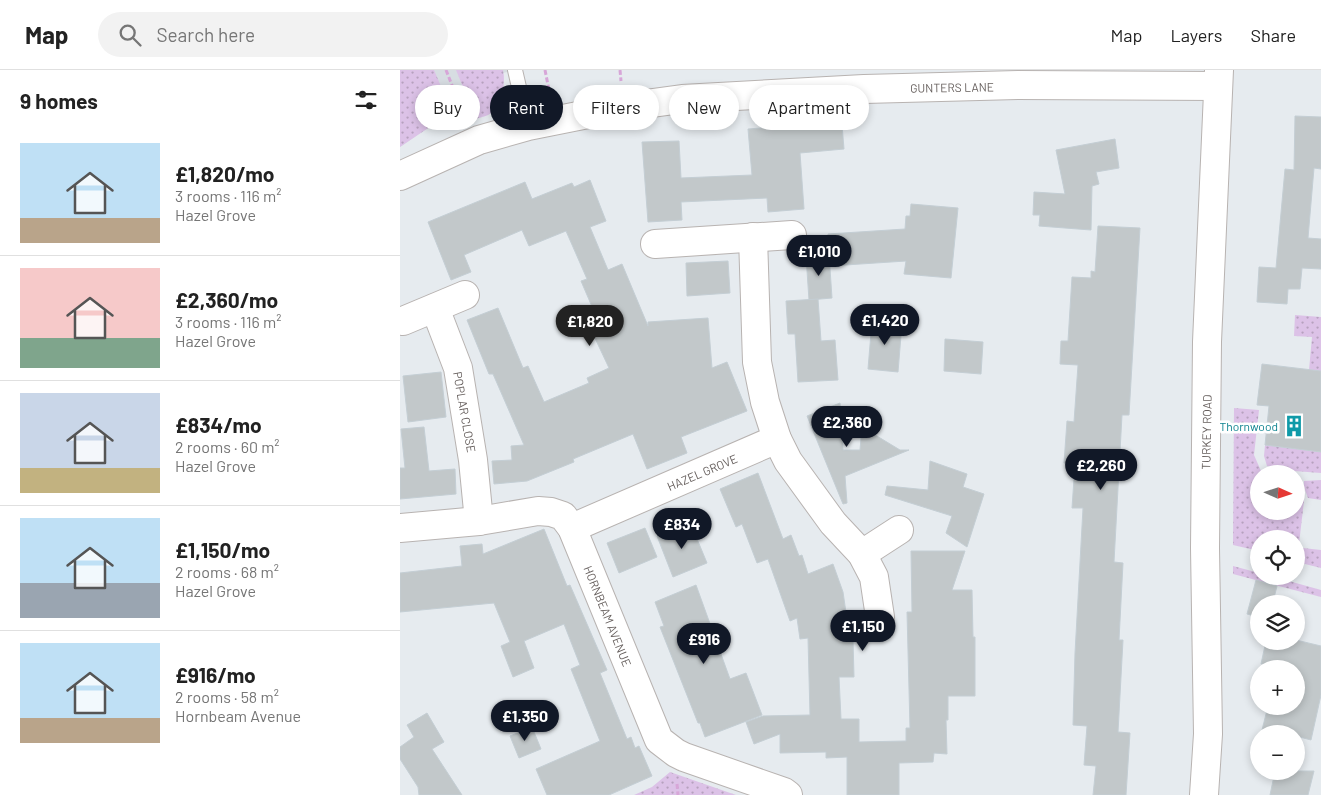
<!DOCTYPE html>
<meta charset="utf-8">
<style>
:root{--surface:#fff;--page:#f2f2f2;--text:#222;--muted:#767676;--line:#e0e0e0;--accent:#111827}
body{margin:0;font-family:Barlow,sans-serif;background:var(--page);color:var(--text);height:100vh;display:flex;flex-direction:column;font-size:19px;white-space:nowrap}
*{box-sizing:border-box;margin:0}
p{font-size:16px;color:var(--muted)}
.icon{flex:none;width:28px;height:28px;fill:none;stroke:currentColor;stroke-width:2;stroke-linecap:round;stroke-linejoin:round}
.map{position:relative;flex:1;overflow:hidden}
.panel{display:flex;flex-direction:column;background:var(--surface);width:400px}
.panel>*{flex:none}
.top-card{position:absolute;left:15px;top:15px;width:475px;height:45px;display:flex;gap:10px}
.needle{width:32px;rotate:93deg}
.fabs{position:absolute;left:850px;top:395px;display:grid;gap:10px}
.fabs a{display:grid;place-items:center;width:55px;height:55px;border-radius:50%;background:var(--surface);box-shadow:0 2px 8px #0003;font-size:25px}
.price{position:absolute;translate:-50% -42px;padding:0 11px;border-radius:18px;background:var(--accent);color:#fff;font-size:16px;line-height:32px;filter:drop-shadow(0 1px 2px #0008)}
.price::after{content:'';position:absolute;left:50%;top:30px;width:15px;height:11px;margin-left:-8px;background:inherit;clip-path:polygon(0 0,100% 0,50% 100%)}
.price.selected{background:#222;color:#fff}
ul{padding:0;list-style:none}
li{display:flex;align-items:center;gap:15px;height:125px;padding:0 20px}
li+li{border-top:1px solid var(--line)}
li span{display:grid;place-items:center;flex:none;width:140px;height:100px;border-radius:0px;color:#555}
li>.icon{margin-inline-start:auto}
span .icon{width:60px;height:60px;fill:#fffc;stroke-width:1}
li b{font-size:21px}
h2{display:flex;justify-content:space-between;align-items:center;height:60px;padding:0 20px;font-size:21px}
.chip{padding:0 18px;border-radius:22px;background:var(--surface);box-shadow:0 2px 8px #0003;font-size:18px;line-height:45px}
.chip.selected{background:var(--accent);color:#fff}
header{display:flex;align-items:center;gap:30px;box-sizing:border-box;height:70px;padding:0 25px;background:var(--surface);border-bottom:1px solid var(--line)}
header strong{font-size:24px}
nav{display:flex;gap:28px;margin-inline-start:auto;font-size:18px}
.search{width:350px;height:45px;background:var(--page);display:flex;align-items:center;gap:12px;box-sizing:border-box;padding:0 18px;border-radius:28px;color:var(--muted);font-size:19px}
main{display:flex;flex:1;min-height:0}
.map>svg:first-child{display:block}
</style>
<header>
<strong>Map</strong>
<div class="search"><svg class="icon" aria-label="search" viewBox="0 0 24 24"><circle cx="10" cy="10" r="6"/><path d="M15 15l6 6"/></svg>Search here</div>
<nav><a>Map</a><a>Layers</a><a>Share</a></nav>
</header>
<main>
<section class="panel">
<h2>9 homes<svg class="icon" aria-label="filters" viewBox="0 0 24 24"><path d="M4 7h16M4 17h16"/><circle cx="9" cy="7" r="2"/><circle cx="15" cy="17" r="2"/></svg></h2>
<ul>
<li><span style="background:linear-gradient(#bfe0f5 75%,#b9a48a 0)"><svg class="icon" aria-label="home" viewBox="0 0 24 24"><path d="M3 11l9-7 9 7M6 9v11h12V9"/></svg></span><div><b>£1,820/mo</b><p>3 rooms · 116 m²</p><p>Hazel Grove</p></div></li>
<li><span style="background:linear-gradient(#f6c9c9 70%,#7fa58c 0)"><svg class="icon" aria-label="home" viewBox="0 0 24 24"><path d="M3 11l9-7 9 7M6 9v11h12V9"/></svg></span><div><b>£2,360/mo</b><p>3 rooms · 116 m²</p><p>Hazel Grove</p></div></li>
<li><span style="background:linear-gradient(#c9d6e8 75%,#c2b280 0)"><svg class="icon" aria-label="home" viewBox="0 0 24 24"><path d="M3 11l9-7 9 7M6 9v11h12V9"/></svg></span><div><b>£834/mo</b><p>2 rooms · 60 m²</p><p>Hazel Grove</p></div></li>
<li><span style="background:linear-gradient(#bfe0f5 65%,#9aa5b1 0)"><svg class="icon" aria-label="home" viewBox="0 0 24 24"><path d="M3 11l9-7 9 7M6 9v11h12V9"/></svg></span><div><b>£1,150/mo</b><p>2 rooms · 68 m²</p><p>Hazel Grove</p></div></li>
<li><span style="background:linear-gradient(#bfe0f5 75%,#b9a48a 0)"><svg class="icon" aria-label="home" viewBox="0 0 24 24"><path d="M3 11l9-7 9 7M6 9v11h12V9"/></svg></span><div><b>£916/mo</b><p>2 rooms · 58 m²</p><p>Hornbeam Avenue</p></div></li>
</ul>
</section>
<div class="map">
<svg width="921" height="725" viewBox="0 0 921 725">
<defs>
<pattern id="grass-dots" width="8" height="8" patternUnits="userSpaceOnUse" patternTransform="scale(1.25)"><rect width="8" height="8" fill="#dcc2e7"/><path d="M2 2h.1M6 6h.1" fill="none" stroke="#b6a1be" stroke-width="1.8" stroke-linecap="round"/></pattern>
</defs>
<rect width="100%" height="100%" fill="#e6ebef"/>
<polygon fill="#d7dde2" points="0,0 115,0 95,5 92,13 0,77"/>
<g fill="url(#grass-dots)">
<polygon points="0,0 34,0 52,42 0,77"/>
<path d="M56 0H103C106 14 102 33 91 43 88 46 81 47 76 49Z"/>
<polygon points="895,245 921,247 921,301 909,300 912,267 894,266"/>
<polygon points="834,338 859,340 854,385 861,401 874,404 859,404 859,441 896,441 896,414 904,431 897,491 896,469 859,469 859,481 833,475"/>
<polygon points="865,375 921,382 921,403 894,401 867,396 864,386"/>
<polygon points="921,410 921,430 908,428 904,417 904,411"/>
<polygon points="903,478 921,480 921,498 901,493"/>
<polygon points="833,496 859,503 859,506 871,506 921,520 921,527 833,504"/>
<polygon points="270,702 336,725 234,725 252,717"/>
</g>
<g fill="#c2c8ca" stroke="#c4ced4">
<polygon points="895,46 921,47 921,99 914,98 908,168 921,169 921,199 902,198 900,219 888,219 887,234 857,232 859,197 876,198 885,99 894,100"/>
<polygon points="398,55 399,58 442,55 444,79 400,83 404,139 368,142 367,128 281,132 282,150 248,152 242,72 279,71 281,108 352,105 348,59"/>
<polygon points="715,69 719,98 696,102 699,114 692,116 691,160 639,156 640,145 633,145 634,122 665,124 656,80"/>
<polygon points="190,110 206,151 190,157 208,200 222,194 248,256 248,252 308,248 312,298 327,292 347,341 281,367 287,383 247,399 233,364 173,389 174,392 127,411 94,414 92,391 112,390 111,376 124,375 93,304 89,304 67,250 98,238 123,298 128,296 144,332 189,313 187,308 209,298 193,264 202,260 181,211 187,209 166,161 129,176 122,160 64,185 71,202 51,210 28,152 125,112 132,129 172,113 174,117"/>
<polygon points="511,134 558,138 551,208 504,204 506,191 430,196 428,164 505,159 506,146 510,146"/>
<polygon points="698,156 740,158 729,345 722,345 714,492 723,493 719,570 723,570 718,662 730,663 726,725 693,725 696,696 684,695 687,656 673,655 675,583 683,438 672,438 675,394 664,393 667,351 674,352 678,295 660,294 661,271 668,271 672,207 691,208 691,201 695,202"/>
<polygon points="429,184 432,228 409,230 406,186"/>
<polygon points="328,191 330,223 287,226 286,193"/>
<polygon points="418,229 421,271 435,270 438,310 398,312 395,264 388,264 386,231"/>
<polygon points="472,251 502,253 498,302 468,299"/>
<polygon points="545,269 583,272 581,304 544,301"/>
<polygon points="862,294 921,301 921,382 865,375 869,336 857,335"/>
<polygon points="41,302 46,347 8,352 3,306"/>
<polygon points="440,333 443,380 460,380 462,357 500,380 509,380 445,406 447,433 443,434 407,346"/>
<polygon points="24,357 29,401 55,399 56,424 0,429 0,398 5,398 1,359"/>
<polygon points="530,391 567,404 563,417 584,424 567,477 546,463 552,446 485,425 487,416 528,420"/>
<polygon points="358,403 383,469 391,465 399,486 402,485 408,504 433,494 443,522 450,570 453,570 454,607 439,607 441,649 459,649 459,672 506,671 506,658 510,658 507,542 512,542 511,481 565,481 552,520 572,520 573,567 575,567 575,626 548,626 548,650 546,650 547,684 534,683 533,692 499,693 499,725 447,725 447,687 426,688 426,682 380,683 380,664 354,674 346,652 363,646 410,645 408,568 400,569 397,548 390,551 368,489 357,493 342,454 336,457 320,419"/>
<polygon points="290,452 307,493 273,507 257,466"/>
<polygon points="245,458 257,487 219,503 207,473"/>
<polygon points="144,459 167,516 170,515 207,600 200,603 227,669 231,667 235,678 239,676 252,706 209,725 147,725 136,699 200,671 171,599 180,595 164,554 124,571 134,598 113,607 101,576 110,572 94,533 0,542 0,503 62,496 60,476 82,474 83,484"/>
<polygon points="856,510 877,516 874,528 892,532 892,534 859,534 859,547 847,544"/>
<polygon points="296,515 330,609 346,603 362,645 305,667 300,653 298,653 260,557 264,556 255,532"/>
<polygon points="896,570 921,576 921,625 911,670 896,666 896,664 883,664 862,660 868,636 896,636 896,599 863,599 864,594 861,594 866,571 896,571"/>
<polygon points="27,643 44,672 32,679 62,725 19,725 18,717 0,689 0,677 14,667 7,655"/>
<polygon points="132,657 141,679 119,688 110,666"/>
<polygon points="875,701 914,701 908,725 870,725"/>
</g>
<g fill="none" stroke-linecap="round" stroke-linejoin="round">
<g stroke="#b8b3b1" stroke-width="16">
<polyline id="service" points="115,0 128,56"/>
</g>
<g stroke="#b8b3b1" stroke-width="30">
<g id="minor">
<polyline points="353,167 357,292 365,332 377,369 388,391 433,453 462,484 474,507 480,547"/>
<polyline points="255,174 392,165"/>
<polyline points="35,238 58,298 73,390 79,451"/>
<polyline points="3,251 65,225"/>
<polyline points="0,458 79,451 138,441 151,442 163,446 172,458 259,670 276,683 284,687 384,722 388,725"/>
<polyline points="172,458 377,369"/>
<polyline points="462,484 499,460"/>
</g>
</g>
<g stroke="#b8b3b1" stroke-width="30">
<g id="tertiary">
<polyline points="0,106 79,70 128,56 223,37 282,29 464,19 618,15 817,16"/>
<polyline points="804,725 808,664 805,478 807,272 819,0"/>
</g>
</g>
<g stroke="#d7a6d8" stroke-width="3" stroke-dasharray="5 2.5" stroke-linecap="butt">
<polyline points="46,0 65,48"/>
<polyline points="145,0 150,25"/>
<polyline points="220,0 221,11"/>
<polyline points="277,714 278,725"/>
</g>
<use href="#service" stroke="#fff" stroke-width="14"/>
<use href="#minor" stroke="#fff" stroke-width="28"/>
<use href="#tertiary" stroke="#fff" stroke-width="28"/>
</g>
<defs>
<g id="building-bare" transform="scale(1.725)"><path d="M-4-6H4V6H1V3H-1V6H-4ZM-2.5-4.3h1.7v1.8h-1.7ZM.8-4.3h1.7v1.8H.8ZM-2.5-1h1.7V.8h-1.7ZM.8-1h1.7V.8H.8Z" fill="#0f9aa8" stroke="#fff" stroke-width="2.5" paint-order="stroke"/></g>
</defs>
<g fill-rule="evenodd">
<use href="#building-bare" x="894" y="356"/>
</g>
<g text-anchor="middle" dominant-baseline="central" stroke-width="5" stroke-linejoin="round" paint-order="stroke">
<g font-size="12" fill="#665f5d" stroke="#fff">
<text transform="translate(552 17) rotate(-1)">GUNTERS LANE</text>
<text transform="translate(65 342) rotate(80)">POPLAR CLOSE</text>
<text transform="translate(806 362) rotate(-89)">TURKEY ROAD</text>
<text transform="translate(302 402) rotate(-23)">HAZEL GROVE</text>
<text transform="translate(208 546) rotate(68)">HORNBEAM AVENUE</text>
</g>
<g font-size="12" fill="#0d838f" stroke="#fff" text-anchor="end">
<text x="878" y="356">Thornwood</text>
</g>
</g>
</svg>
<div class="fabs">
<a><svg class="needle" viewBox="-14 -14 28 28"><path d="M0-13l5 13h-10z" fill="#e53935"/><path d="M0 13l5-13h-10z" fill="#767676"/></svg></a>
<a><svg class="icon" aria-label="locate" viewBox="0 0 24 24"><circle cx="12" cy="12" r="6"/><path d="M12 2v4M12 18v4M2 12h4M18 12h4"/></svg></a>
<a><svg class="icon" aria-label="layers" viewBox="0 0 24 24"><path d="M12 4l9 5-9 5-9-5zM3 14l9 5 9-5"/></svg></a>
<a>+</a>
<a>−</a>
</div>
<b class="price" style="left:419px;top:207px">£1,010</b>
<b class="price" style="left:485px;top:276px">£1,420</b>
<b class="price selected" style="left:190px;top:277px">£1,820</b>
<b class="price" style="left:447px;top:378px">£2,360</b>
<b class="price" style="left:701px;top:421px">£2,260</b>
<b class="price" style="left:282px;top:480px">£834</b>
<b class="price" style="left:463px;top:582px">£1,150</b>
<b class="price" style="left:304px;top:595px">£916</b>
<b class="price" style="left:125px;top:672px">£1,350</b>
<div class="top-card">
<a class="chip">Buy</a>
<a class="chip selected">Rent</a>
<a class="chip">Filters</a>
<a class="chip">New</a>
<a class="chip">Apartment</a>
</div>
</div>
</main>
